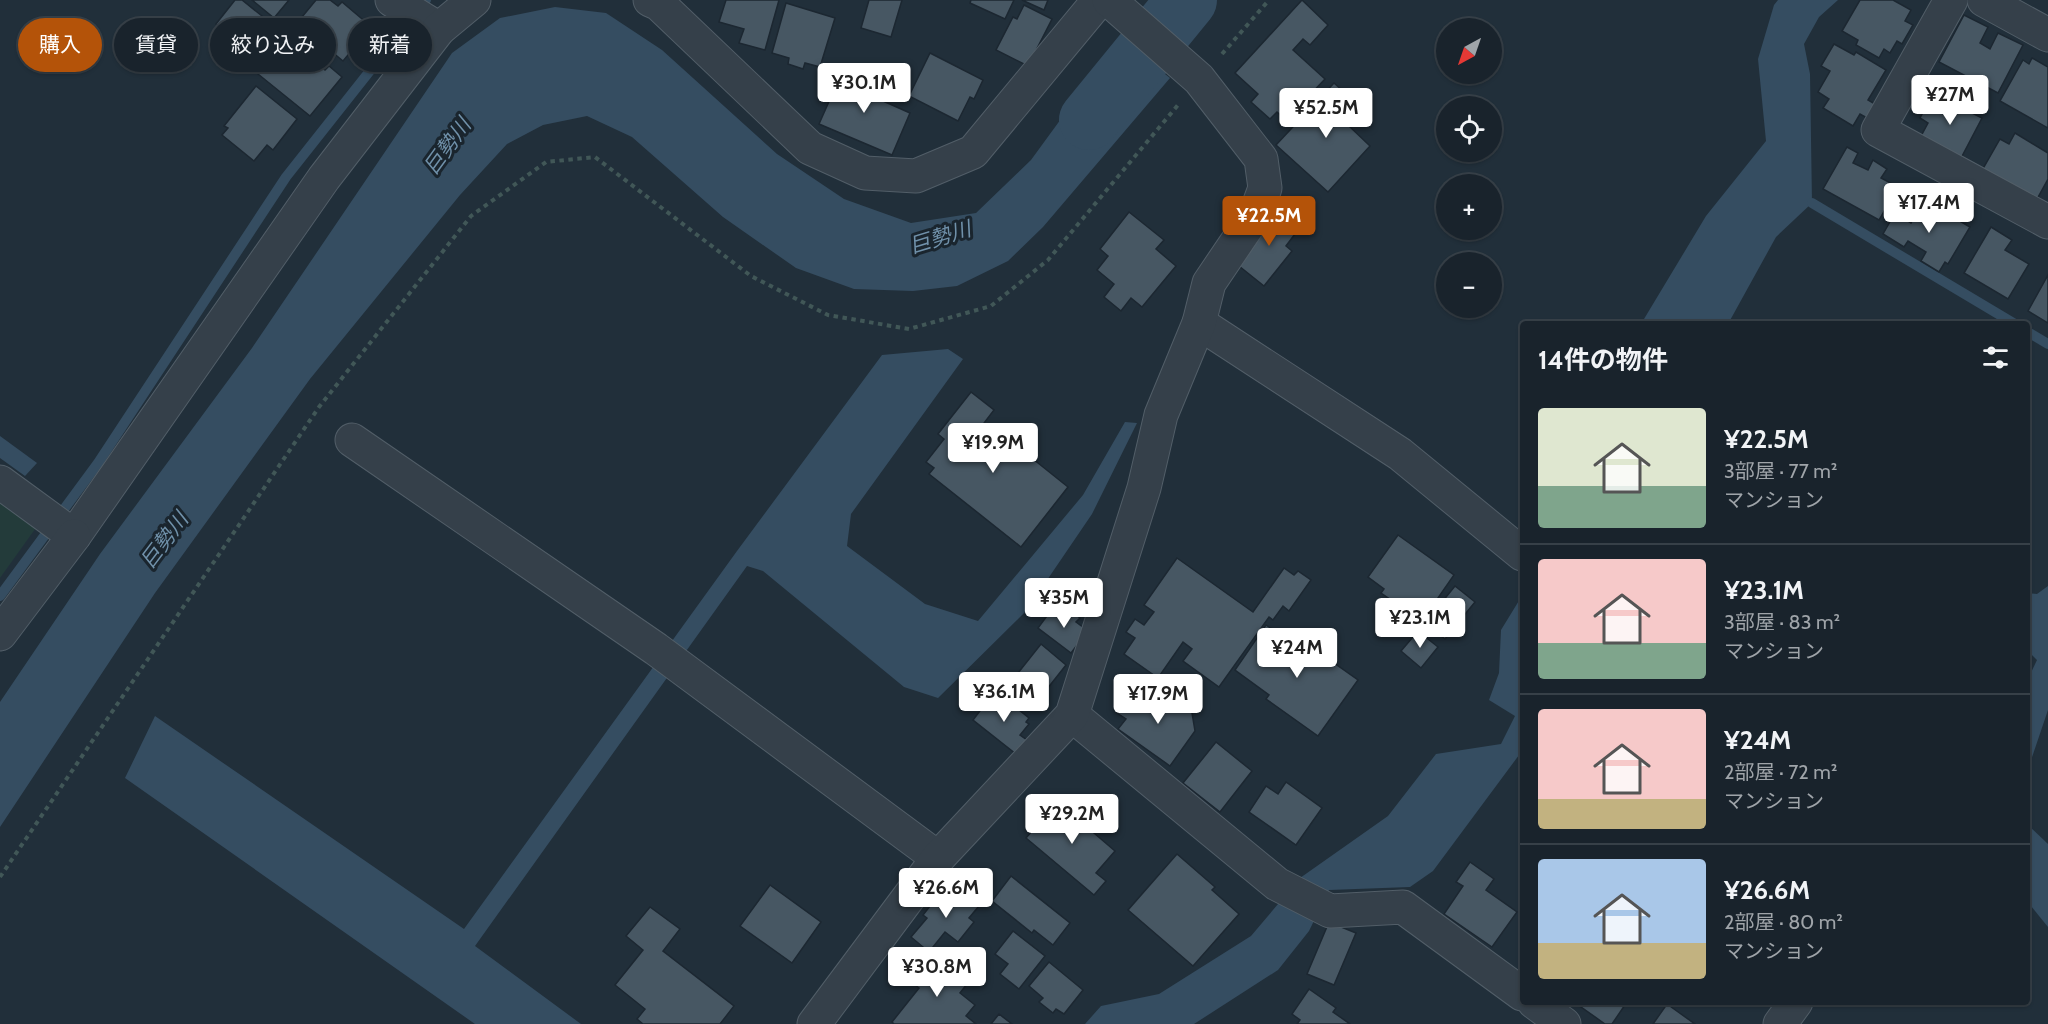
<!DOCTYPE html>
<html lang="ja">
<meta charset="utf-8">
<style>
:root{--surface:#19232c;--page:#262f38;--text:#f1f3f6;--muted:#9fa4a9;--line:#374048;--accent:#b45309}
body{margin:0;font-family:Cabin,"Noto Sans JP",sans-serif;background:var(--page);color:var(--text);height:100vh;display:flex;flex-direction:column;font-size:22px;white-space:nowrap}
*{box-sizing:border-box;margin:0}
p{font-size:20px;color:var(--muted)}
.icon{flex:none;width:33px;height:33px;fill:none;stroke:currentColor;stroke-width:2;stroke-linecap:round;stroke-linejoin:round}
.map{position:relative;flex:1;overflow:hidden}
.drawer{position:absolute;left:1520px;top:321px;width:510px;height:684px;display:flex;flex-direction:column;background:var(--surface);border-radius:6px;box-shadow:0 2px 4px #0004,0 0 0 2px var(--line)}
.drawer>*{flex:none}
.guide{position:absolute;left:18px;top:18px;width:570px;height:54px;display:flex;gap:12px}
.needle{width:39px;rotate:220deg}
.buttons{position:absolute;left:1436px;top:18px;display:grid;gap:12px}
.buttons a{display:grid;place-items:center;width:66px;height:66px;border-radius:50%;background:var(--surface);box-shadow:0 2px 4px #0004,0 0 0 2px var(--line);font-size:30px}
.price{position:absolute;translate:-50% -51px;padding:0 14px;border-radius:6px;background:#fff;color:#222;font-size:20px;line-height:39px;filter:drop-shadow(0 2px 3px #0008)}
.price::after{content:'';position:absolute;left:50%;top:36px;width:18px;height:14px;margin-left:-9px;background:inherit;clip-path:polygon(0 0,100% 0,50% 100%)}
.price.selected{background:var(--accent);color:#fff}
ul{padding:0;list-style:none}
li{display:flex;align-items:center;gap:18px;height:150px;padding:0 18px}
li+li{border-top:2px solid var(--line)}
li span{display:grid;place-items:center;flex:none;width:168px;height:120px;border-radius:6px;color:#555}
li>.icon{margin-inline-start:auto}
span .icon{width:72px;height:72px;fill:#fffc;stroke-width:1}
li b{font-size:26px}
h2{display:flex;justify-content:space-between;align-items:center;height:72px;padding:0 18px;font-size:26px}
.pill{padding:0 21px;border-radius:27px;background:var(--surface);box-shadow:0 2px 4px #0004,0 0 0 2px var(--line);font-size:21px;line-height:54px}
.pill.selected{background:var(--accent);color:#fff}
.map>svg:first-child{display:block}
</style>
<div class="map">
<svg width="2048" height="1024" viewBox="0 0 2048 1024">
<rect width="100%" height="100%" fill="#212f3a"/>
<polygon fill="#233b3a" points="0,497 38,525 0,578"/>
<g fill="#354d61">
<polygon points="1778,0 1838,0 1819,17 1804,44 1810,74 1812,203 1776,237 1728,324 1641,324 1706,216 1766,141 1758,59 1774,5"/>
<polygon points="555,7 606,13 662,50 777,154 844,199 911,223 976,213 1031,160 1120,38 1170,78 1043,227 1008,261 957,286 913,291 854,289 796,268 723,217 632,137 587,116 543,125 507,144 460,195 310,379 155,593 0,827 0,702 100,554 252,348 452,53 500,18"/>
<polygon points="948,349 963,359 851,514 847,546 925,604 978,621 1083,495 1125,422 1137,423 1092,514 1026,611 938,698 904,687 763,571 747,566 475,946 581,1024 475,1024 125,778 155,716 464,929 737,551 882,355"/>
<polygon points="0,436 37,463 25,476 0,458"/>
<polygon points="2048,586 2048,710 2027,772 2027,681 2037,660 2027,650 2027,593 2037,594"/>
<polygon points="1522,598 1522,751 1433,871 1410,887 1329,890 1309,931 1278,970 1194,1024 1085,1024 1101,1006 1159,994 1251,936 1300,878 1388,816 1436,754 1501,744 1515,716 1489,700 1499,673 1501,630 1520,599"/>
<polygon points="2027,824 2048,844 2048,927 2027,901"/>
</g>
<g fill="none" stroke-linecap="round" stroke-linejoin="round">
<g stroke="#354d61" stroke-width="10">
<polyline points="1812,203 2015,324"/>
<polyline points="2026,331 2048,344"/>
<polyline points="0,596 98,463 286,177 426,0"/>
</g>
<polyline stroke="#354d61" stroke-width="60" points="1089,120 1187,0"/>
</g>
<g fill="#475763" stroke="#1c2731" stroke-width="1.5">
<polygon points="235,0 242,0 272,24 249,51 216,24"/>
<polygon points="252,0 289,0 274,18"/>
<polygon points="316,0 330,0 338,6 342,2 368,24 355,40 358,43 343,61 297,23"/>
<polygon points="726,0 779,0 765,50 739,43 744,29 719,22"/>
<polygon points="869,0 902,0 891,37 861,28"/>
<polygon points="971,0 1014,0 1005,19 970,3"/>
<polygon points="1022,0 1048,0 1044,10"/>
<polygon points="1302,0 1328,25 1310,45 1303,39 1293,50 1325,79 1286,120 1277,112 1270,119 1251,102 1258,94 1235,73"/>
<polygon points="1860,0 1893,0 1911,10 1905,21 1913,25 1902,44 1897,41 1890,53 1884,49 1879,58 1856,45 1858,40 1842,31"/>
<polygon points="786,3 835,18 820,67 805,63 803,69 788,64 789,58 772,53"/>
<polygon points="1024,5 1052,19 1028,66 996,50 1013,17 1017,19"/>
<polygon points="1964,15 1988,27 1980,43 1990,49 1998,33 2023,45 1998,93 1939,62"/>
<polygon points="284,43 297,54 301,49 325,70 329,66 342,77 310,116 258,74"/>
<polygon points="1834,44 1854,55 1856,52 1886,70 1868,100 1875,104 1867,118 1860,114 1853,126 1823,108 1829,99 1818,92 1830,71 1821,66"/>
<polygon points="930,53 983,80 974,99 970,97 958,121 909,96"/>
<polygon points="2032,58 2048,67 2048,128 2000,101 2023,60 2029,64"/>
<polygon points="843,70 877,84 872,96 910,113 892,155 819,124"/>
<polygon points="1334,83 1364,110 1349,126 1370,146 1328,192 1276,145"/>
<polygon points="256,86 297,119 273,150 267,145 254,161 222,135 228,128 224,126"/>
<polygon points="1953,93 1971,102 1966,110 1982,118 1960,160 1920,138 1928,123 1920,118 1927,105 1939,111 1945,99 1949,101"/>
<polygon points="2015,133 2048,153 2048,179 2037,199 1980,174 2000,139 2009,144"/>
<polygon points="1847,147 1858,153 1853,163 1868,170 1873,160 1887,169 1881,178 1898,187 1879,220 1823,189"/>
<polygon points="1924,200 1970,227 1948,264 1945,262 1939,272 1921,261 1926,252 1908,241 1904,247 1883,234 1895,213 1911,223"/>
<polygon points="1278,207 1301,226 1286,246 1292,251 1264,286 1234,262"/>
<polygon points="1129,212 1164,240 1156,249 1176,266 1142,307 1131,298 1121,311 1104,297 1114,284 1097,270 1108,256 1100,249"/>
<polygon points="1991,227 2012,240 2005,250 2029,264 2008,299 1964,273"/>
<polygon points="2048,275 2048,323 2028,311"/>
<polygon points="971,392 994,410 981,427 1009,448 1013,443 1068,487 1021,547 929,474 934,468 926,462 944,439 938,434"/>
<polygon points="1398,535 1454,575 1422,621 1381,593 1384,589 1368,577"/>
<polygon points="1177,558 1253,612 1284,568 1294,575 1298,571 1311,580 1289,611 1283,606 1273,620 1269,617 1219,687 1183,661 1192,649 1183,642 1158,678 1124,654 1135,638 1126,632 1135,619 1144,625 1154,612 1144,605"/>
<polygon points="1455,586 1475,602 1445,639 1425,623"/>
<polygon points="1067,608 1080,618 1076,622 1088,631 1071,653 1038,628 1052,609 1062,616"/>
<polygon points="1266,625 1303,650 1307,644 1358,680 1318,736 1266,699 1269,695 1235,670"/>
<polygon points="1418,631 1438,647 1421,668 1401,651"/>
<polygon points="1041,644 1066,665 1036,703 1010,683"/>
<polygon points="1161,691 1192,713 1195,731 1170,766 1118,729 1126,719 1117,713 1127,700 1135,706 1144,692"/>
<polygon points="992,695 1000,701 1003,697 1029,718 1026,722 1029,724 1020,735 1027,740 1016,754 973,720"/>
<polygon points="1216,742 1252,771 1220,812 1183,783"/>
<polygon points="1286,782 1322,808 1296,845 1249,812 1266,786 1278,794"/>
<polygon points="1063,795 1080,809 1074,816 1115,851 1096,873 1106,881 1094,895 1026,838"/>
<polygon points="1177,854 1215,887 1212,890 1239,914 1193,966 1128,910"/>
<polygon points="1470,862 1494,879 1486,890 1517,912 1492,947 1444,914 1463,886 1456,882"/>
<polygon points="1011,876 1070,923 1053,945 1034,930 1032,933 992,901"/>
<polygon points="770,885 821,922 792,963 740,926"/>
<polygon points="953,885 979,906 969,918 974,922 958,942 945,932 929,952 911,937 927,918 923,915 937,897 941,900"/>
<polygon points="650,907 680,929 663,951 734,1006 720,1024 643,1024 637,1019 645,1009 615,985 643,950 626,936"/>
<polygon points="1329,922 1356,933 1334,985 1307,974"/>
<polygon points="1013,931 1045,956 1019,989 1000,974 1008,964 995,954"/>
<polygon points="934,958 967,984 960,993 975,1005 966,1016 976,1024 894,1024 892,1022 919,988 914,984 920,975 915,971 924,960 929,964"/>
<polygon points="1049,962 1083,990 1064,1014 1056,1009 1053,1013 1039,1002 1043,998 1029,986"/>
<polygon points="1309,989 1336,1008 1333,1012 1350,1024 1297,1024 1300,1020 1292,1014"/>
<polygon points="1574,1002 1627,1002 1612,1024 1605,1024"/>
<polygon points="1667,1004 1695,1024 1653,1024"/>
<polygon points="999,1014 1012,1024 991,1024"/>
</g>
<g fill="none" stroke-linecap="round" stroke-linejoin="round">
<g stroke="#525e68" stroke-width="35">
<g id="minor">
<polyline points="392,0 439,29"/>
<polyline points="650,0 659,4 810,148 865,173 916,176 973,152 1099,0"/>
<polyline points="1951,0 1878,130 2048,222"/>
<polyline points="1984,0 2048,35"/>
<polyline points="1199,323 1400,454 1522,554"/>
<polyline points="352,440 656,649 938,858"/>
<polyline points="0,482 74,536 324,178 439,29 474,0"/>
<polyline points="0,634 74,536"/>
<polyline points="1072,715 1277,884 1330,911 1403,907 1522,994"/>
<polyline points="1534,1002 1564,1024"/>
<polyline points="814,1024 938,858 1072,715 1144,488 1161,415 1199,323 1209,283 1255,215 1265,188 1261,159 1199,79 1109,0"/>
<polyline points="1780,1024 1796,1002"/>
</g>
</g>
<g stroke="#415757" stroke-width="4" stroke-dasharray="4.5 4.5" stroke-linecap="butt">
<polyline points="1222,54 1269,0"/>
<polyline points="0,877 319,407 471,216 546,162 595,157 751,276 828,315 909,329 991,306 1048,260 1178,105"/>
</g>
<use href="#minor" stroke="#35404a" stroke-width="33"/>
</g>
<g text-anchor="middle" dominant-baseline="central" stroke-width="6" stroke-linejoin="round" paint-order="stroke">
<g font-size="21" font-style="italic" fill="#7091aa" stroke="#1a252e">
<text transform="translate(447 146) rotate(-54)">巨勢川</text>
<text transform="translate(940 237) rotate(-17)">巨勢川</text>
<text transform="translate(164 540) rotate(-53)">巨勢川</text>
</g>
</g>
</svg>
<div class="buttons">
<a><svg class="needle" viewBox="-14 -14 28 28"><path d="M0-13l5 13h-10z" fill="#e53935"/><path d="M0 13l5-13h-10z" fill="#9fa4a9"/></svg></a>
<a><svg class="icon" aria-label="locate" viewBox="0 0 24 24"><circle cx="12" cy="12" r="6"/><path d="M12 2v4M12 18v4M2 12h4M18 12h4"/></svg></a>
<a>+</a>
<a>−</a>
</div>
<b class="price" style="left:864px;top:114px">¥30.1M</b>
<b class="price" style="left:1950px;top:126px">¥27M</b>
<b class="price" style="left:1326px;top:139px">¥52.5M</b>
<b class="price" style="left:1929px;top:234px">¥17.4M</b>
<b class="price selected" style="left:1269px;top:247px">¥22.5M</b>
<b class="price" style="left:993px;top:474px">¥19.9M</b>
<b class="price" style="left:1064px;top:629px">¥35M</b>
<b class="price" style="left:1420px;top:649px">¥23.1M</b>
<b class="price" style="left:1297px;top:679px">¥24M</b>
<b class="price" style="left:1004px;top:723px">¥36.1M</b>
<b class="price" style="left:1158px;top:725px">¥17.9M</b>
<b class="price" style="left:1072px;top:845px">¥29.2M</b>
<b class="price" style="left:946px;top:919px">¥26.6M</b>
<b class="price" style="left:937px;top:998px">¥30.8M</b>
<div class="guide">
<a class="pill selected">購入</a>
<a class="pill">賃貸</a>
<a class="pill">絞り込み</a>
<a class="pill">新着</a>
</div>
<section class="drawer">
<h2>14件の物件<svg class="icon" aria-label="filters" viewBox="0 0 24 24"><path d="M4 7h16M4 17h16"/><circle cx="9" cy="7" r="2"/><circle cx="15" cy="17" r="2"/></svg></h2>
<ul>
<li><span style="background:linear-gradient(#dfe7d0 65%,#7fa58c 0)"><svg class="icon" aria-label="home" viewBox="0 0 24 24"><path d="M3 11l9-7 9 7M6 9v11h12V9"/></svg></span><div><b>¥22.5M</b><p>3部屋 · 77 m²</p><p>マンション</p></div></li>
<li><span style="background:linear-gradient(#f6c9c9 70%,#7fa58c 0)"><svg class="icon" aria-label="home" viewBox="0 0 24 24"><path d="M3 11l9-7 9 7M6 9v11h12V9"/></svg></span><div><b>¥23.1M</b><p>3部屋 · 83 m²</p><p>マンション</p></div></li>
<li><span style="background:linear-gradient(#f6c9c9 75%,#c2b280 0)"><svg class="icon" aria-label="home" viewBox="0 0 24 24"><path d="M3 11l9-7 9 7M6 9v11h12V9"/></svg></span><div><b>¥24M</b><p>2部屋 · 72 m²</p><p>マンション</p></div></li>
<li><span style="background:linear-gradient(#a9c7e8 70%,#c2b280 0)"><svg class="icon" aria-label="home" viewBox="0 0 24 24"><path d="M3 11l9-7 9 7M6 9v11h12V9"/></svg></span><div><b>¥26.6M</b><p>2部屋 · 80 m²</p><p>マンション</p></div></li>
</ul>
</section>
</div>
